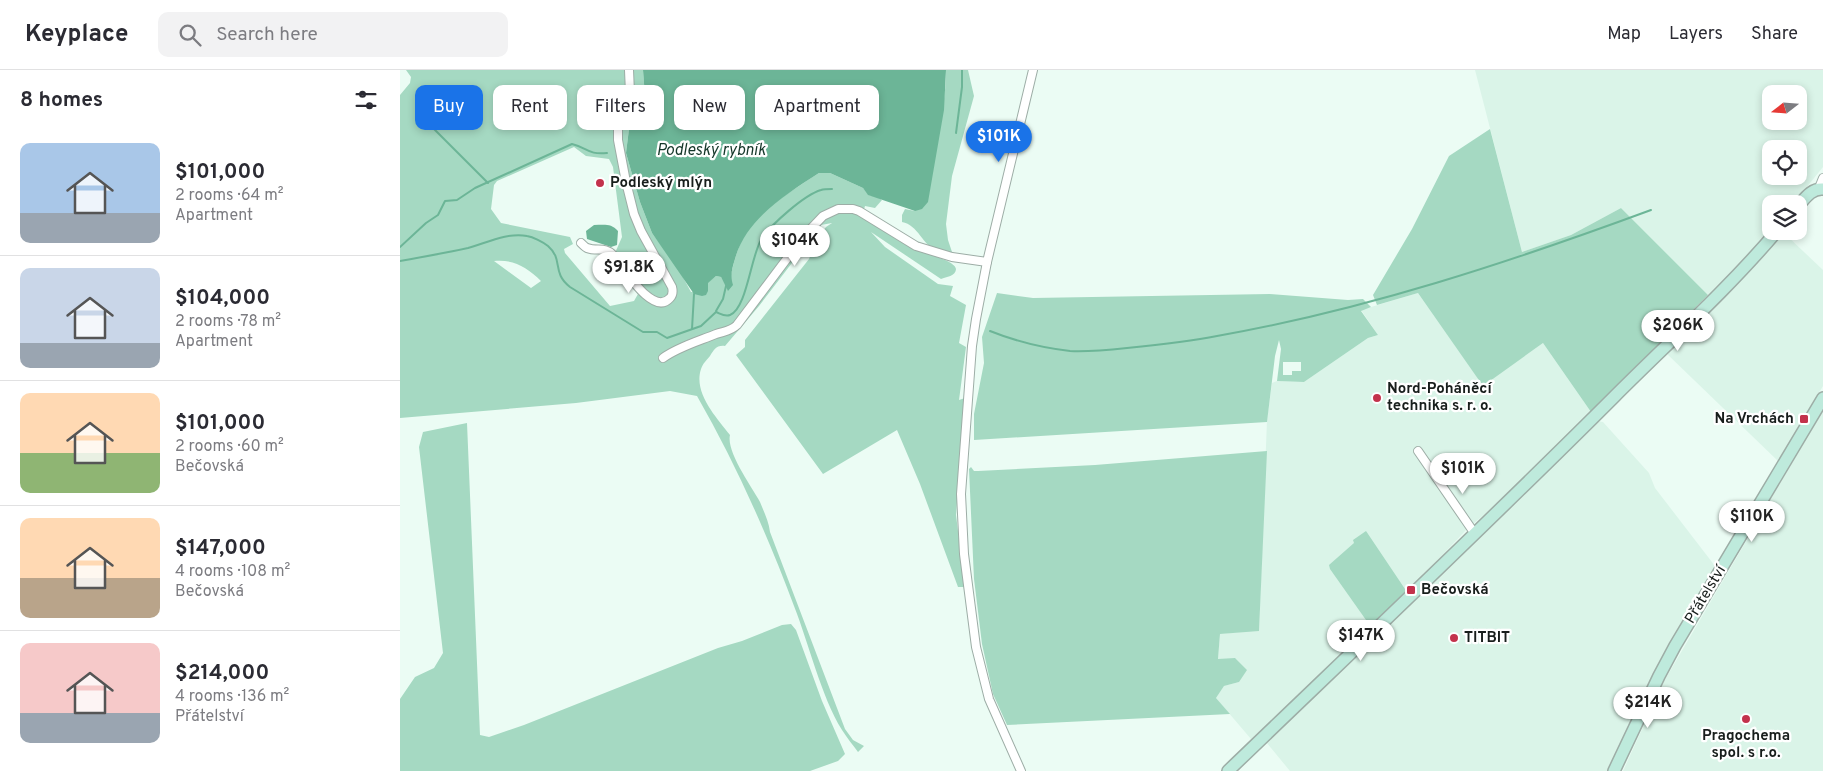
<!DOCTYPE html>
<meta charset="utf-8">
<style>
:root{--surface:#fff;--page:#f2f2f3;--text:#2b2b33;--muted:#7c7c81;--line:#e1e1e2;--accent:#1a73e8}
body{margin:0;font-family:Overpass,sans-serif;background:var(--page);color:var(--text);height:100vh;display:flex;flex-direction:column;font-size:19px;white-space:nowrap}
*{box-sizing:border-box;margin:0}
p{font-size:16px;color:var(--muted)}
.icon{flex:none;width:28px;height:28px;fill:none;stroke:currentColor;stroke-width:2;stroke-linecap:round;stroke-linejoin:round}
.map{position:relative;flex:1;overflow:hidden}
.details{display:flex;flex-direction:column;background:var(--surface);width:400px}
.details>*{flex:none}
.top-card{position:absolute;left:15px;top:15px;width:475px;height:45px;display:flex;gap:10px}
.needle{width:32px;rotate:253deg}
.fabs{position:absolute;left:1362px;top:15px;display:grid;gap:10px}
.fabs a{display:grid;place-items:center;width:45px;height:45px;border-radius:10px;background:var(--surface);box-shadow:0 2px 8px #0003;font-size:25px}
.price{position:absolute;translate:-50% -42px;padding:0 11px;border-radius:18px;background:#fff;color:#222;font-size:16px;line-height:32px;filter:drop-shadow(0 1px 2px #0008)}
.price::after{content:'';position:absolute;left:50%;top:30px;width:15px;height:11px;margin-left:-8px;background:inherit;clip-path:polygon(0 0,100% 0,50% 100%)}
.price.selected{background:var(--accent);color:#fff}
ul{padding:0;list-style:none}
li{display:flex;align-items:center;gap:15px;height:125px;padding:0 20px}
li+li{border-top:1px solid var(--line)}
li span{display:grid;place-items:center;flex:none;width:140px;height:100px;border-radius:10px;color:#555}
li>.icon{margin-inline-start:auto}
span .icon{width:60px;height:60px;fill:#fffc;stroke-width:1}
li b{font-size:21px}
h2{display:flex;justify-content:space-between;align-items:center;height:60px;padding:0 20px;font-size:21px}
.chip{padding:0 18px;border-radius:10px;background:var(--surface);box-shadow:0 2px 8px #0003;font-size:18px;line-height:45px}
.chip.selected{background:var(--accent);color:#fff}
header{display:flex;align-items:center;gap:30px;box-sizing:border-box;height:70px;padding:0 25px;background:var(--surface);border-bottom:1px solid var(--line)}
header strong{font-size:24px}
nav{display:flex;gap:28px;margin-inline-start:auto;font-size:18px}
.search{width:350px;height:45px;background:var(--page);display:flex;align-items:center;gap:12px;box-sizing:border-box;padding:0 18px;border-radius:10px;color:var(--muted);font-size:19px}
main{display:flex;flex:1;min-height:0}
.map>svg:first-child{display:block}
</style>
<header>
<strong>Keyplace</strong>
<div class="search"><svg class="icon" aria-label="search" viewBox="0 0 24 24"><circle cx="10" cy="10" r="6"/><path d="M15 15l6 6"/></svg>Search here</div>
<nav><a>Map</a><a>Layers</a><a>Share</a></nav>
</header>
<main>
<section class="details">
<h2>8 homes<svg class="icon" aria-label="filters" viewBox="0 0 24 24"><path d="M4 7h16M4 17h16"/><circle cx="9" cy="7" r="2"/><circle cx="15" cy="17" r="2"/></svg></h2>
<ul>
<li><span style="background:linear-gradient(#a9c7e8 70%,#9aa5b1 0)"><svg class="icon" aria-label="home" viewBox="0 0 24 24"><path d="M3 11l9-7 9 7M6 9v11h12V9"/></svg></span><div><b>$101,000</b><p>2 rooms · 64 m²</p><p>Apartment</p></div></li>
<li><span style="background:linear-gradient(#c9d6e8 75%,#9aa5b1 0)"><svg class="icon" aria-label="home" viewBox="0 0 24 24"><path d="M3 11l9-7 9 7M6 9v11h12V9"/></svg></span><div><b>$104,000</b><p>2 rooms · 78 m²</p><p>Apartment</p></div></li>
<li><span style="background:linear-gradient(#ffd9b3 60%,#8fb573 0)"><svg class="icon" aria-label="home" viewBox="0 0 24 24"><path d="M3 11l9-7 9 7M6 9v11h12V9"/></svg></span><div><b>$101,000</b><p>2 rooms · 60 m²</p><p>Bečovská</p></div></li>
<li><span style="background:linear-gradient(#ffd9b3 60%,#b9a48a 0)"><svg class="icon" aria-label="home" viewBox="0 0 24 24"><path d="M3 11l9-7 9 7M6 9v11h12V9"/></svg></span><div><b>$147,000</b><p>4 rooms · 108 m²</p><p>Bečovská</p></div></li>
<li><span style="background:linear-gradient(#f6c9c9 70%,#9aa5b1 0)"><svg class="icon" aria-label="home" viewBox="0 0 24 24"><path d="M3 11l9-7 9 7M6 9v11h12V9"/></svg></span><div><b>$214,000</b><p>4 rooms · 136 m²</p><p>Přátelství</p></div></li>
</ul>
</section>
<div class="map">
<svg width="1423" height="701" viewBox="0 0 1423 701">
<rect width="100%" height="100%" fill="#ebfcf4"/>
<g fill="#daf4e8" fill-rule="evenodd">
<path d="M1075 0H1423V97L1393 134H1371V159L1359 175 1308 225 1221 138 1171 165 1122 182ZM1371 24H1399V51H1371ZM1371 79H1399V106H1371Z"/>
<polygon points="1384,163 1423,200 1423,316 1378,391 1266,283"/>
<polygon points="1018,223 1083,315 1143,273 1191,342 1115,419 1067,459 1020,509 915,610 851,669 816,628 824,616 839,612 818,589 820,564 859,560 867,350 872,313 877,311 904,312 968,268 978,265 961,240"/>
<polygon points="1423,340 1423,701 1223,701 1263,613"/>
<polygon points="1197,351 1203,352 1249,403 1255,418 1315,496 1255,601 1208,701 890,701 866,672"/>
</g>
<g fill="#a5d9c2" fill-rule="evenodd">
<path d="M6 0H243L245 26 244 35 229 59 226 83 240 132 252 163 278 198 291 222 308 221 307 213 316 206 321 207 328 220C332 198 337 174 351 155 365 137 399 116 419 103H430L463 118 469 125 477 127 482 130 475 138 465 136 462 146C481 158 501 175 522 182 530 185 555 191 556 199 556 206 546 207 541 209L471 162 485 177 538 214 553 216 550 226 566 235 559 273 566 277 559 330 565 328 556 445 565 517H558L520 414 497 360 423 404 336 285 345 277V270L409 189 417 169 426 157 432 153 421 155 359 236 325 276C316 275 314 280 310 286 306 291 303 293 301 299 293 323 317 348 330 365 326 382 352 417 360 432 364 442 369 452 370 462L445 659 453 670 464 676 458 682C453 675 447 668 442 660 421 626 409 574 394 536 367 464 335 392 297 326L270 321 176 333 0 348V25L10 13 11 7ZM174 77 186 86 209 89 213 97 222 167 215 183 222 202 238 224 234 231 210 236 165 183 164 179 173 174 170 167 101 153 91 139 94 115 97 111ZM94 191C113 189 127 197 141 211L131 218Z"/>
<path d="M546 0H568L574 26 552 106 546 154 548 170 553 185C548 184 541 184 536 181 523 175 518 155 502 152V145L505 139 515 141C528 95 546 49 546 0Z"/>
<polygon points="1090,59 1122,182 1171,165 1221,138 1308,225 1191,342 1143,273 1083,316 1018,223 977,235 973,225 1012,159 1049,86"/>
<path d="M597 223 633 228 870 224 948 230 963 229 971 237 961 241 978 265 968 268 904 312 877 311 881 279 879 270 875 286 867 352 574 370V344L584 293 582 267ZM883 292H901V301H892V305H883Z"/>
<polygon points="67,353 80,665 89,667 124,655 318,578 342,571 382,555 391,554 396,560 422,631 445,684 438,691 410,701 0,701 0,629 15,607 34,598 43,583 19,377 23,362"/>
<polygon points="867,381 859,561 820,564 818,589 835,588 847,600 839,612 824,616 816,628 830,644 607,655 593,624 582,574 574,509 569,399 571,397 574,401 578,401 695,395"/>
<polygon points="966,461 1007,522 976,552 972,553 966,550 930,499 929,495 954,473 953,470"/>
</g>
<g fill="#6cb597">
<path d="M243 0H546L544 40 528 132 522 139 515 141 468 125 463 118 430 103H419C385 125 346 149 335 189 332 199 330 205 333 215L328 221 321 207 316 206 308 213V221L306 225 302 226 294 224 252 163 240 132 226 83 229 59 244 35 245 26Z"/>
<path d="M194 155C204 155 211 153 218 161L217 175 211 177 187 169 186 161Z"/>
</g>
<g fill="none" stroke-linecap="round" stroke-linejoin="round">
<g stroke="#6cb597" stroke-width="2">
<polyline points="30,55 88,113"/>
<polyline points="556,63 562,17 562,0"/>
<path d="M0 177 26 153 38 145 45 131 57 130 75 118 172 74C188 78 188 85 207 83"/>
<path d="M0 191C22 187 45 183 68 178 86 173 108 162 127 166 133 167 143 172 148 176 164 190 151 202 170 217L243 262H257L267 268 301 256 316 242C321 244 325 247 330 245 347 239 351 184 362 168 372 154 404 125 421 120 424 119 429 119 432 119"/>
<polyline points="316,241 323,229 326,216"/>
<polyline points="292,259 294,224"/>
<path d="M590 261C615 271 643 278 670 281 689 282 708 280 727 278 757 275 787 272 817 266 965 240 1110 192 1251 140"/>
</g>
<g stroke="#9dada6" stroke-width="10">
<g id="street">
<polyline points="1419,118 1423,108"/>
<path d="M181 173C183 175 185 177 187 178 197 182 205 176 213 185 222 194 252 248 270 228 273 225 273 221 272 217L241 161 234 144 226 112 218 70V57L221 46 229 31 230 23 229 0"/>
<path d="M263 288C278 277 299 271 316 264 325 261 331 261 337 255L404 166 423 146 438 139H453L459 141 516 176 552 187 587 192"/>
<polyline points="1018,381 1075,464"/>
<polyline points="621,701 589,629 576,577 564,484 561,424 572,276 576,249 587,192 633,0"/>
</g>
</g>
<g stroke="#9dada6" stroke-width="14">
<g id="secondary">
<path d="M1399 135C1405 128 1412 118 1423 119"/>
<path d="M828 701C957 577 1087 454 1214 327 1269 272 1327 220 1377 161"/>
<polyline points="1214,701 1259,606 1275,576 1423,328"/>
</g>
</g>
<use href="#street" stroke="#fff" stroke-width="8"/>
<use href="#secondary" stroke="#beeadc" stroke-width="11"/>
</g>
<g fill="#c3324c" stroke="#fff" stroke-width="2">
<circle cx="200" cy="113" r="5"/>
<circle cx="977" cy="328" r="5"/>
<rect x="1399" y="344" width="10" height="10" rx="2.5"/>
<rect x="1006" y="515" width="10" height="10" rx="2.5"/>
<circle cx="1054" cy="568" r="5"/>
<circle cx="1346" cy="649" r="5"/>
</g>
<g text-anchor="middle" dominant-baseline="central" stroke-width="4.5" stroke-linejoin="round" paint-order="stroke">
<g font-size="15" font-weight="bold" fill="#181e1c" stroke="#fff" text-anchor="start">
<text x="210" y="113">Podleský mlýn</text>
<text x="987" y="319">Nord-Poháněcí<tspan x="987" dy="17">technika s. r. o.</tspan></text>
<text x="1394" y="349" text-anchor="end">Na Vrchách</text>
<text x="1021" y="520">Bečovská</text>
<text x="1064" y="568">TITBIT</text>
<text x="1346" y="666" text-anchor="middle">Pragochema<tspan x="1346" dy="17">spol. s r.o.</tspan></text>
</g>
<g font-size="15" fill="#181e1c" stroke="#fff">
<text transform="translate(1306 525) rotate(-59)">Přátelství</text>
</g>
<g font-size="16" font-style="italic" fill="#15372a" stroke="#fff">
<text x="311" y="81">Podleský rybník</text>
</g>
</g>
</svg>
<div class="fabs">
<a><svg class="needle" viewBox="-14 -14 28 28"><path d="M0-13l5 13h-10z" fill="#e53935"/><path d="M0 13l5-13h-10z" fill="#7c7c81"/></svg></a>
<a><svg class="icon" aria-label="locate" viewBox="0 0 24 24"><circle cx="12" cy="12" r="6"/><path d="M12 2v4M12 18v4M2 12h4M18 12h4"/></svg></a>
<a><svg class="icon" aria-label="layers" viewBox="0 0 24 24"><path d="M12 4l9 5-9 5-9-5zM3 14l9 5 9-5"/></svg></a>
</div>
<b class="price selected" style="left:599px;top:93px">$101K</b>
<b class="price" style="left:395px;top:197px">$104K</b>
<b class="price" style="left:229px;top:224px">$91.8K</b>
<b class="price" style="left:1278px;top:282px">$206K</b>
<b class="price" style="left:1063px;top:425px">$101K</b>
<b class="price" style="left:1352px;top:473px">$110K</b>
<b class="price" style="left:961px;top:592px">$147K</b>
<b class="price" style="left:1248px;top:659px">$214K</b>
<div class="top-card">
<a class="chip selected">Buy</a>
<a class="chip">Rent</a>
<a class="chip">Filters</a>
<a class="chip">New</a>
<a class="chip">Apartment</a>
</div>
</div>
</main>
